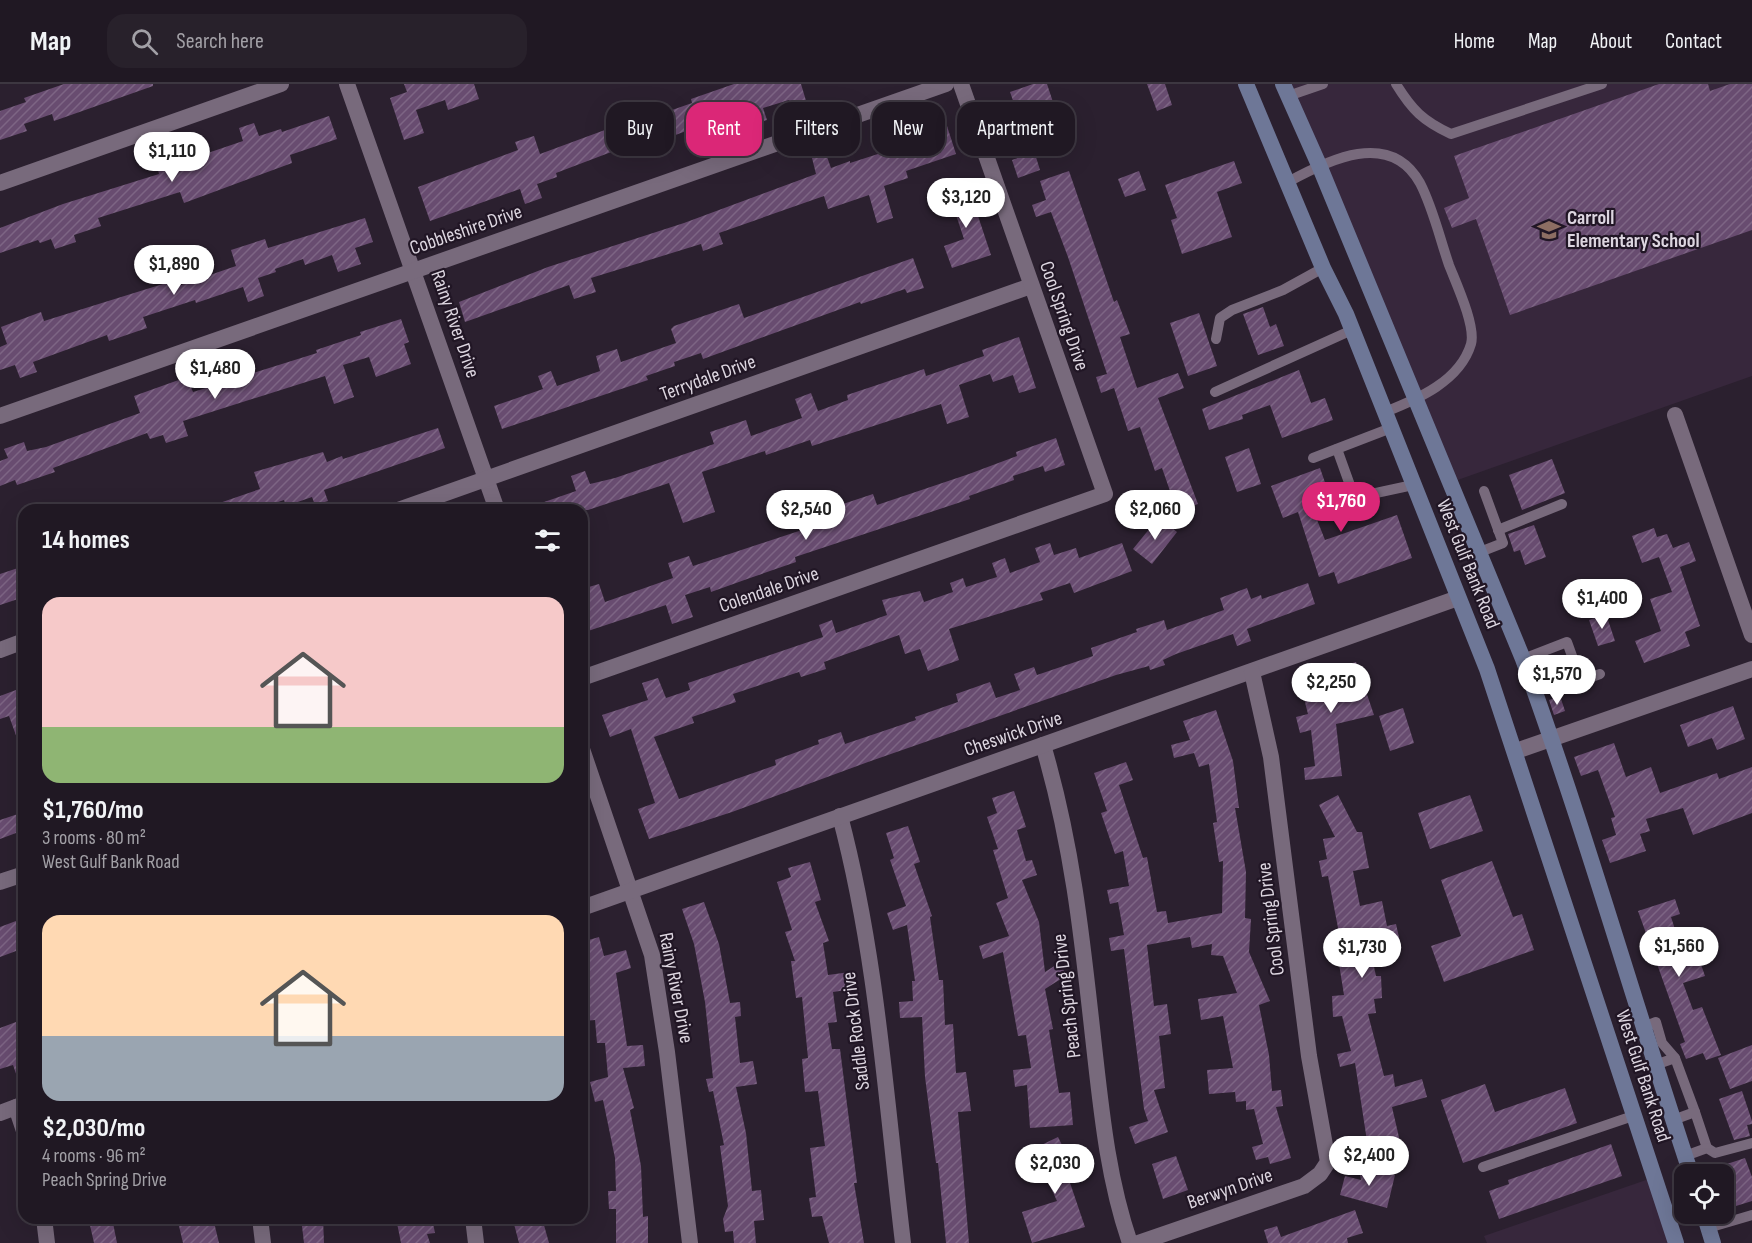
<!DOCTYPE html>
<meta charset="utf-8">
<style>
:root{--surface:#201823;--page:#28212b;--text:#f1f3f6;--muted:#a2a0a6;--line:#3d3741;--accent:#db2777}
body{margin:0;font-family:"Sofia Sans Condensed",sans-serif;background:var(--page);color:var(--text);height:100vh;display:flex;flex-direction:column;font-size:22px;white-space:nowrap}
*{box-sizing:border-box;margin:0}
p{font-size:20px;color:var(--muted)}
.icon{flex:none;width:33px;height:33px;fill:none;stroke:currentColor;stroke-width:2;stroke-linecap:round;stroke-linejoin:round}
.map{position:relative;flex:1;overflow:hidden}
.drawer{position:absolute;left:18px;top:420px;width:570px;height:720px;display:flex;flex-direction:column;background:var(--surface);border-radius:18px;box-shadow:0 6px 24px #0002,0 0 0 2px var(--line)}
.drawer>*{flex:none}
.hud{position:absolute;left:606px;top:18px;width:570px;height:54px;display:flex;gap:12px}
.tools{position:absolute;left:1674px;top:1080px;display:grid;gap:12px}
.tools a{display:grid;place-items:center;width:60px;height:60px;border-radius:12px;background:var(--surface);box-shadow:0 6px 24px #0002,0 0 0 2px var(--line);font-size:30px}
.price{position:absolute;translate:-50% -51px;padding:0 14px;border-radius:21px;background:#fff;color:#222;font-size:20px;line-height:39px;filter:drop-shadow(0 2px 3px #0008)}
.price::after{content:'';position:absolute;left:50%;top:36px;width:18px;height:14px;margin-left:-9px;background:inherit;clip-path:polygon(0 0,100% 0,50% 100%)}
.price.active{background:var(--accent);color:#fff}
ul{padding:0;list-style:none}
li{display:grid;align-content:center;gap:12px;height:318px;padding:0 24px}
li span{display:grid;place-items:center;height:186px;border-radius:18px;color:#555}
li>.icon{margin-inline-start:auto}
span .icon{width:108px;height:108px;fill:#fffc;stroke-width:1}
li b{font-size:26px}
h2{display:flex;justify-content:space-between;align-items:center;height:72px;padding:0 24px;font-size:26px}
.tag{padding:0 21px;border-radius:18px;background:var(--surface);box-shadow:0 6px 24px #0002,0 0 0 2px var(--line);font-size:21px;line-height:54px}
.tag.active{background:var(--accent);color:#fff}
header{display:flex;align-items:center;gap:36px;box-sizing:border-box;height:84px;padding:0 30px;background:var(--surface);border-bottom:2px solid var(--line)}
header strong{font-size:28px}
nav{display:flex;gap:33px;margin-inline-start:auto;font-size:21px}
.search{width:420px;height:54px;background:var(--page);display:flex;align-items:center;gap:15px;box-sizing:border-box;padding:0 21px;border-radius:18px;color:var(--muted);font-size:22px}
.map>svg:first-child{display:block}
</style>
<header>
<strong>Map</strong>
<div class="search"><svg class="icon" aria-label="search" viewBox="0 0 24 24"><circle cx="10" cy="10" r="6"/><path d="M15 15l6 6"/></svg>Search here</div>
<nav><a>Home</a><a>Map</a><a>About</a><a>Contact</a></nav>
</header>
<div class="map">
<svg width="1752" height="1159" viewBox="0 0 1752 1159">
<defs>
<pattern id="building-hatch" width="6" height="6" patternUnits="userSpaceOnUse" patternTransform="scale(1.5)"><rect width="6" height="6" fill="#684c70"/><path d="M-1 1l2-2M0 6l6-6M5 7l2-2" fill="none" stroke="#7d6584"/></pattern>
</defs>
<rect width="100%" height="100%" fill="#2b202f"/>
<g fill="#37273c">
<polygon points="1285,0 1752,0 1752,292 1452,398"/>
<polygon points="1649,1095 1671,1159 1487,1159 1484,1152"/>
</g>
<g fill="url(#building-hatch)">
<polygon points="64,0 153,0 153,2 54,37 52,30 24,40 27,47 0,56 0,27 26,18 24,14"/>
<polygon points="404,0 474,0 479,15 448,26 445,16 416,26 424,49 404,56 390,14 407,8"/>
<polygon points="734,0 801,0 807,20 792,25 789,16 763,24 767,36 751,41 746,27 718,36 716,30 692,39 694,44 649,61 628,68 627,62 556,89 557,93 537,100 542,114 525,120 520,105 430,137 418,103 518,66 515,58 534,52 540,70 640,33 641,37 692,19 691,15"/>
<polygon points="1033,0 1047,0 1053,18 1043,21 1048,33 1042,35 1052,65 1035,70 1040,86 1018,94 1012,76 1029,70 1020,43 1006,47 1002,34 1017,28 1010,8"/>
<polygon points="1147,0 1165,0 1172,21 1157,27"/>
<polygon points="1659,0 1708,0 1710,7 1730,0 1752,0 1752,146 1510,231 1476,135 1452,144 1444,124 1469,114 1454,72"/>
<polygon points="329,32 337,55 290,71 292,79 184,119 180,108 98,134 101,142 74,151 76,158 55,165 51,155 40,159 38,156 0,169 0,144 63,120 159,90 158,86 243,57 239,44 254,39 259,52 281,45 282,48"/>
<polygon points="947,42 956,70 906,87 908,94 884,102 893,134 877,139 869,111 828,125 824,112 719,149 723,160 703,167 701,160 591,194 596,208 574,215 569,201 465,238 459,218 548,183 684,139 816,90 812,74 826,70 831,84 850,77 850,79 909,60 907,55"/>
<polygon points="1234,77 1242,99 1217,108 1232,153 1182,170 1171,136 1177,134 1165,101"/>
<polygon points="1069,87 1114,218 1117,216 1130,250 1120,253 1137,304 1178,289 1184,304 1158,314 1198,420 1177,427 1162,384 1155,387 1140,343 1128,347 1114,304 1101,309 1096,293 1107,290 1068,173 1051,128 1036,133 1032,121 1046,116 1040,97"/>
<polygon points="1139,87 1146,106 1125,113 1118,95"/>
<polygon points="959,96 966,113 971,111 991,171 952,184 944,162 964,155 950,113 947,114 942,102"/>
<polygon points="365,134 373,158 355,164 361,180 338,188 332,171 305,181 303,175 275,185 276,188 258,194 264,212 248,218 243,203 196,219 195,216 143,233 147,244 109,257 107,251 33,278 37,288 20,294 15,281 0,286 0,263 7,260 1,243 41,228 44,237 179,195 181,201 236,182 231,166 265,155 268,164"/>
<polygon points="913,174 924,204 907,209 905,205 861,220 860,218 703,275 701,269 674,278 675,282 646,292 648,296 502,345 494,322 543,305 538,292 551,287 557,302 600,287 596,272 617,265 621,278 676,259 671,245 674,242 739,220 744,234"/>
<polygon points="1263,223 1270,243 1276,240 1284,262 1258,271 1243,230"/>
<polygon points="1199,229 1217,282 1188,292 1170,239"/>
<polygon points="401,235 409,258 404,260 411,280 376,293 369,273 343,281 354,313 334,320 325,292 183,337 188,352 166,359 163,351 150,355 147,349 53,384 55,388 17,401 15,396 0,402 0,377 8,374 4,365 24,358 27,367 46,363 140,329 134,312 187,293 193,308 317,269 316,266 361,251 360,248"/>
<polygon points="1019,253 1036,304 1019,309 1013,291 993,298 990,290 959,301 969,333 947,340 941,320 812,362 810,356 766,371 765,367 702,388 715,428 683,439 669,399 588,426 528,426 527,424 576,407 571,392 585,387 590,400 615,394 714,360 710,348 746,336 751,352 802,334 795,315 811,309 818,327 848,316 847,311 880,300 924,285 926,292 984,272 982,266"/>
<polygon points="1299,286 1311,319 1325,314 1333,336 1282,354 1270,321 1242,331 1243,335 1209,346 1202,325"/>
<polygon points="438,344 445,364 324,406 328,417 315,421 312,413 286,422 284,416 254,426 205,426 205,424 260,405 254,388 323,368 327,378 342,372 343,375"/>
<polygon points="1056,354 1065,381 1045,388 1043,382 1013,392 1014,396 969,412 970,415 795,473 796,478 750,494 711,508 710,503 685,511 693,533 672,540 666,521 582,549 582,505 599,500 605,518 673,494 668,479 689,472 693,482 838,434 834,423 873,410 877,421 969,390 1017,372 1016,368"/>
<polygon points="1249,364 1261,400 1237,408 1225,373"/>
<polygon points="1552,375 1565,409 1522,426 1509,391"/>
<polygon points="1320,384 1331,416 1312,423 1325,456 1397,431 1412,474 1338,500 1334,488 1319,493 1298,428 1283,434 1271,402"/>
<polygon points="1159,433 1177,448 1152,480 1133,465"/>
<polygon points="1534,441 1546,473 1525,481 1520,466 1514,468 1508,450"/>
<polygon points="1654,444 1657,453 1667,450 1673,464 1689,458 1696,477 1680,483 1700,542 1685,548 1690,562 1644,579 1635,557 1661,547 1650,515 1672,508 1659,473 1642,479 1632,452"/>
<polygon points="1050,459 1054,471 1076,464 1079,474 1122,459 1132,487 1074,509 1070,499 1040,509 1043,516 949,545 959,576 928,587 920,565 905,570 899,551 824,578 826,585 801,593 799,588 733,610 736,618 692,633 694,639 654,653 679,715 776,681 775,676 819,660 818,656 841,648 845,660 916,636 915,633 958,618 956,610 990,598 996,614 1020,606 1014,590 1034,583 1037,591 1093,572 1091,564 1137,548 1136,545 1164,536 1167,546 1224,526 1220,514 1247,504 1251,515 1261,511 1262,515 1308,499 1315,520 1247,545 1251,557 1237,562 1233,550 1176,570 1163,576 1165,581 1150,586 1149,582 1116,591 868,678 732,728 649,755 638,725 655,719 631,645 610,653 602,631 648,616 642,599 658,594 666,614 690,606 688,599 823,553 819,541 832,536 836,549 887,531 882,516 920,507 924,518 953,508 950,499 963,494 966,503 997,493 992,479 1005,474 1010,489 1040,478 1035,464"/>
<polygon points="24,482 24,513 0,521 0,490"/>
<polygon points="1606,530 1615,557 1598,562 1589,536"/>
<polygon points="1356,578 1374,631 1336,640 1342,692 1305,696 1304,684 1315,682 1311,646 1300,649 1296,633 1308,630 1299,595"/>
<polygon points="24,603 24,668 22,668 9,632 0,635 0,612"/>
<polygon points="1560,612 1565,627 1554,631 1549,616"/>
<polygon points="1733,622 1745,655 1717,666 1712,654 1688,663 1680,641"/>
<polygon points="1403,624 1414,659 1390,667 1379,632"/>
<polygon points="1216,626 1233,677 1239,724 1235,724 1246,788 1245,834 1251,835 1249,868 1270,917 1259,921 1269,971 1272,1007 1281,1006 1283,1022 1276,1023 1291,1074 1270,1080 1268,1073 1256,1076 1252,1063 1263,1060 1254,1025 1246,1026 1246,1017 1236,1018 1235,1008 1209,1010 1207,986 1233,984 1223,932 1201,936 1198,915 1237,909 1223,872 1211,871 1212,860 1192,864 1190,853 1147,861 1154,922 1167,920 1171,950 1159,952 1165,1004 1154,1006 1168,1048 1135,1060 1129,1043 1148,1037 1144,1025 1124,865 1111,867 1109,854 1124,851 1118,818 1110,820 1107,806 1129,802 1123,767 1115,770 1101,729 1107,727 1094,689 1126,678 1133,696 1119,701 1143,774 1147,773 1157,828 1166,827 1168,839 1222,829 1223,777 1219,778 1213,739 1217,738 1209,680 1199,683 1194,669 1174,674 1171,661 1190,656 1183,637"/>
<polygon points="1614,659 1626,693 1651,683 1660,709 1717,689 1719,695 1752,683 1752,729 1693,751 1683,724 1646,735 1650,747 1640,750 1646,767 1610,779 1602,756 1616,751 1611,734 1615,733 1598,686 1581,692 1574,673"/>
<polygon points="1014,707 1026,743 1017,746 1026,777 1032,776 1037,791 1022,796 1039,838 1045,888 1059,879 1067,891 1045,905 1053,945 1049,946 1059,1009 1070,1008 1073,1041 1030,1044 1027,1001 1015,1003 1013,986 1031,984 1026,951 1018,952 1003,868 983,875 979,862 1009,852 996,819 1008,814 993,766 998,765 987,733 997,729 992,714"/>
<polygon points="1338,711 1357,748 1362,748 1369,784 1353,787 1360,822 1382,817 1387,842 1396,840 1400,858 1370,864 1376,892 1381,892 1382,914 1374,915 1376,929 1368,930 1384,992 1393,990 1395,1003 1422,995 1427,1013 1392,1023 1401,1062 1369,1070 1355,979 1340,983 1337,970 1351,967 1342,932 1333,933 1332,912 1344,911 1334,849 1339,849 1328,792 1322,793 1319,777 1327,775 1323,755 1335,753 1319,721"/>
<polygon points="1470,711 1483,747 1430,765 1418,729"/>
<polygon points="24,728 24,746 0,755 0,736"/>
<polygon points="908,742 920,778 914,780 932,832 930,833 939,896 943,896 945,941 953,940 956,989 966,988 971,1027 958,1028 969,1159 946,1159 938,1079 936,1079 925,993 922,933 900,934 899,918 913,917 912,897 915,897 907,841 893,846 887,829 906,822 890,776 894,774 886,749"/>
<polygon points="1492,777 1513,833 1522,830 1534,866 1444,898 1431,862 1461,852 1441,796"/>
<polygon points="810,778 821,816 815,818 829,857 823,859 828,891 850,888 853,905 833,908 837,938 828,939 832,965 840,965 857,1099 854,1099 864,1159 829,1159 822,1132 812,1133 809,1114 816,1113 810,1064 825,1062 818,1007 805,1008 802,975 808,974 802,913 796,914 791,877 795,877 785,848 792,846 777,798 791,793 788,784"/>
<polygon points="1675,815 1680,830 1671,833 1683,870 1696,866 1705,892 1683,899 1693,926 1702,923 1721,971 1706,976 1703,969 1686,975 1680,960 1685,958 1638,827"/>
<polygon points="704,818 719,860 730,919 740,918 741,932 735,933 740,979 753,977 757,1000 736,1003 746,1049 752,1107 761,1106 764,1136 754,1137 756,1159 734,1159 733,1147 725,1148 723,1135 728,1122 720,1062 724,1061 713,1007 709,1008 706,995 713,994 705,918 694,860 682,825"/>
<polygon points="24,834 24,864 0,873 0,843"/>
<polygon points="599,853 604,872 626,866 631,884 616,889 627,962 643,961 645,982 623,984 634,1024 630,1026 641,1082 643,1133 648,1132 648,1159 616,1159 616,1125 609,1125 608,1107 616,1107 615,1074 603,1016 595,1018 590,998 608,993 605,959 597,959 595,936 584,937 582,920 582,905 587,904 582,887 582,858"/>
<polygon points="24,935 24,1006 22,1007 13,981 0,985 0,944"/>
<polygon points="1752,961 1752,997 1730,1005 1718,974"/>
<polygon points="1485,1000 1495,1028 1565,1004 1577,1039 1463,1079 1441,1016"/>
<polygon points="1742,1007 1752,1037 1752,1040 1747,1041 1750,1052 1734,1056 1719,1015"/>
<polygon points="1058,1053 1069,1075 1078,1070 1083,1082 1067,1090 1085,1143 1032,1159 1022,1128 1057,1117 1033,1065"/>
<polygon points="1611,1060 1622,1092 1499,1135 1489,1107 1509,1100 1508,1096"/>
<polygon points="1176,1072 1188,1106 1163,1115 1152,1080"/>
<polygon points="1745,1074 1752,1093 1752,1117 1736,1122 1721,1082"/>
<polygon points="1358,1081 1395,1091 1387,1124 1340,1111 1345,1092 1361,1096"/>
<polygon points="1355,1126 1363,1149 1347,1154 1348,1159 1268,1159 1264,1146 1277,1142 1281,1153"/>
<polygon points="112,1134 117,1159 94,1159 89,1137"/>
<polygon points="213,1134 219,1159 183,1159 179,1142"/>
<polygon points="301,1134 323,1134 324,1159 304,1159"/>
<polygon points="396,1134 432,1134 435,1149 427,1150 430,1159 401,1159"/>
<polygon points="521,1134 542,1134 549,1159 519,1159 513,1136"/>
</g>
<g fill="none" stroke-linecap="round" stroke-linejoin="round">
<g stroke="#786a7c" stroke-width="10">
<path d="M1396 0C1412 26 1423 37 1451 50L1602 0"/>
<polyline points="1288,12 1323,0"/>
<path d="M1288 98C1328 76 1390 45 1420 99 1433 124 1440 155 1449 181 1456 199 1476 242 1471 260 1460 297 1418 315 1385 328"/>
<polyline points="1216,255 1220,234 1232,226 1283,206 1323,184"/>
<polyline points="1215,308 1352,246"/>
<polyline points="1337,365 1351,404 1362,412 1413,401"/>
<polyline points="1313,374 1391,344"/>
<polyline points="1498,446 1562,420"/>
<polyline points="1480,468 1503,459 1484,407"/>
<polyline points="1523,575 1567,558 1581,597 1600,590"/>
<polyline points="1641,944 1656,938 1662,959 1675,974"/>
<polyline points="1655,981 1675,974 1695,1028"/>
<polyline points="1673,1036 1695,1028 1707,1064"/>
<polyline points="1685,1072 1707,1064 1715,1069 1752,1059"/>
<polyline points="1483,1083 1633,1032"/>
<polyline points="1708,1144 1752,1131"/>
</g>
<g stroke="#786a7c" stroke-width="16">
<polyline points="347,0 497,426"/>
<polyline points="0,99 281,0"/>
<polyline points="1675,331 1752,551"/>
<polyline points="0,332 946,0"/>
<polyline points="398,426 1031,202"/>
<polyline points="0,566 24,557"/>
<polyline points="582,594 1105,410 961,0"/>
<path d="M1043 661C1072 759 1082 852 1093 953 1101 1023 1107 1092 1130 1159"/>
<polyline points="582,665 652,871 667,968 690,1159"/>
<polyline points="1516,667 1752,585"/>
<path d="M840 732C877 871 886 1017 903 1159"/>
<polyline points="0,798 24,790"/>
<polyline points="582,824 1458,514"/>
<polyline points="16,1023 24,1047"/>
<polyline points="0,1029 24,1020"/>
<polyline points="44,1134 47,1159"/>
<polyline points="260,1134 263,1159"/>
<polyline points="473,1134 476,1159"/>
<polyline points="1138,1159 1304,1102 1320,1090 1328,1078 1309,972 1271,673 1252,588"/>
</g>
<g stroke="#6e7797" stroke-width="16">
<polyline points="1246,0 1323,184 1346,230 1487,585 1676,1159"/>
<path d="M1283 0 1319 81 1523 575C1585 745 1634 919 1691 1090"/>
<polyline points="1704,1130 1713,1159"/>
</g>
</g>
<defs>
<g id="school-bare" transform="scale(1.8)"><path d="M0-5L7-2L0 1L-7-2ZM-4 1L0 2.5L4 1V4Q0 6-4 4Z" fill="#8d6e63" stroke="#211625" stroke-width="2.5" paint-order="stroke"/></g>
</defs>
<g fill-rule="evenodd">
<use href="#school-bare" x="1549" y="146"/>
</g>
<g text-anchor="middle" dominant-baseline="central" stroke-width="4.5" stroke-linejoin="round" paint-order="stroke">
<g font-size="20" font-weight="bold" fill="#ddd6e0" stroke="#211625" text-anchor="start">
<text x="1567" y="134">Carroll<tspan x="1567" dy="23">Elementary School</tspan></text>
</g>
<g font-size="20" fill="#ddd6e0" stroke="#211625">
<text transform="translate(466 146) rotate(-19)">Cobbleshire Drive</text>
<text transform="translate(1064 232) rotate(71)">Cool Spring Drive</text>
<text transform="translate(455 240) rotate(71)">Rainy River Drive</text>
<text transform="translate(708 294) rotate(-20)">Terrydale Drive</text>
<text transform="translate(1468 480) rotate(68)">West Gulf Bank Road</text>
<text transform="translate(769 506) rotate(-19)">Colendale Drive</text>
<text transform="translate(1013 650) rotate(-19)">Cheswick Drive</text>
<text transform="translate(1271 835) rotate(-97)">Cool Spring Drive</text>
<text transform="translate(676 904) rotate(79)">Rainy River Drive</text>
<text transform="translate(1067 912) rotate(-97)">Peach Spring Drive</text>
<text transform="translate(856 947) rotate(-97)">Saddle Rock Drive</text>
<text transform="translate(1643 992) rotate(72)">West Gulf Bank Road</text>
<text transform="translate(1230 1105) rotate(-19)">Berwyn Drive</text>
</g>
</g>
</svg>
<div class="tools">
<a><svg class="icon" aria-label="locate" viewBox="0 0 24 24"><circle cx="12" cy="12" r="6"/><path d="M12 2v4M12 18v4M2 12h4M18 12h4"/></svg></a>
</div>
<b class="price" style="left:172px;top:99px">$1,110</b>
<b class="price" style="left:966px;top:145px">$3,120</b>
<b class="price" style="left:174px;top:212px">$1,890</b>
<b class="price" style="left:215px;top:316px">$1,480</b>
<b class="price active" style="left:1341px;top:449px">$1,760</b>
<b class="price" style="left:806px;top:457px">$2,540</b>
<b class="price" style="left:1155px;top:457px">$2,060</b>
<b class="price" style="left:1602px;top:546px">$1,400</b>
<b class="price" style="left:1557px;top:622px">$1,570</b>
<b class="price" style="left:1331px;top:630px">$2,250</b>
<b class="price" style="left:1679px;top:894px">$1,560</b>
<b class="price" style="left:1362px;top:895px">$1,730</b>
<b class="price" style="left:1369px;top:1103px">$2,400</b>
<b class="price" style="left:1055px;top:1111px">$2,030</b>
<div class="hud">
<a class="tag">Buy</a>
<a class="tag active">Rent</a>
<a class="tag">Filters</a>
<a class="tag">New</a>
<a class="tag">Apartment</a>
</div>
<section class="drawer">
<h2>14 homes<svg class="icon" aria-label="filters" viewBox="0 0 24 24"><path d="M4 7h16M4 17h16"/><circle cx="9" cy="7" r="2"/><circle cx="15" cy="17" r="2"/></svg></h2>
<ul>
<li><span style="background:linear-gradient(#f6c9c9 70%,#8fb573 0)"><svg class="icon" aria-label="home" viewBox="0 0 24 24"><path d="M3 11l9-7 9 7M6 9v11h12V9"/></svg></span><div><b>$1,760/mo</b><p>3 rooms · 80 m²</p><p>West Gulf Bank Road</p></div></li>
<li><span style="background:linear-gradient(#ffd9b3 65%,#9aa5b1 0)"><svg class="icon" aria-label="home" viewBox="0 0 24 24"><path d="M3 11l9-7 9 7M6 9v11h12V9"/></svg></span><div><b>$2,030/mo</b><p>4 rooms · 96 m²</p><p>Peach Spring Drive</p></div></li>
</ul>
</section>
</div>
